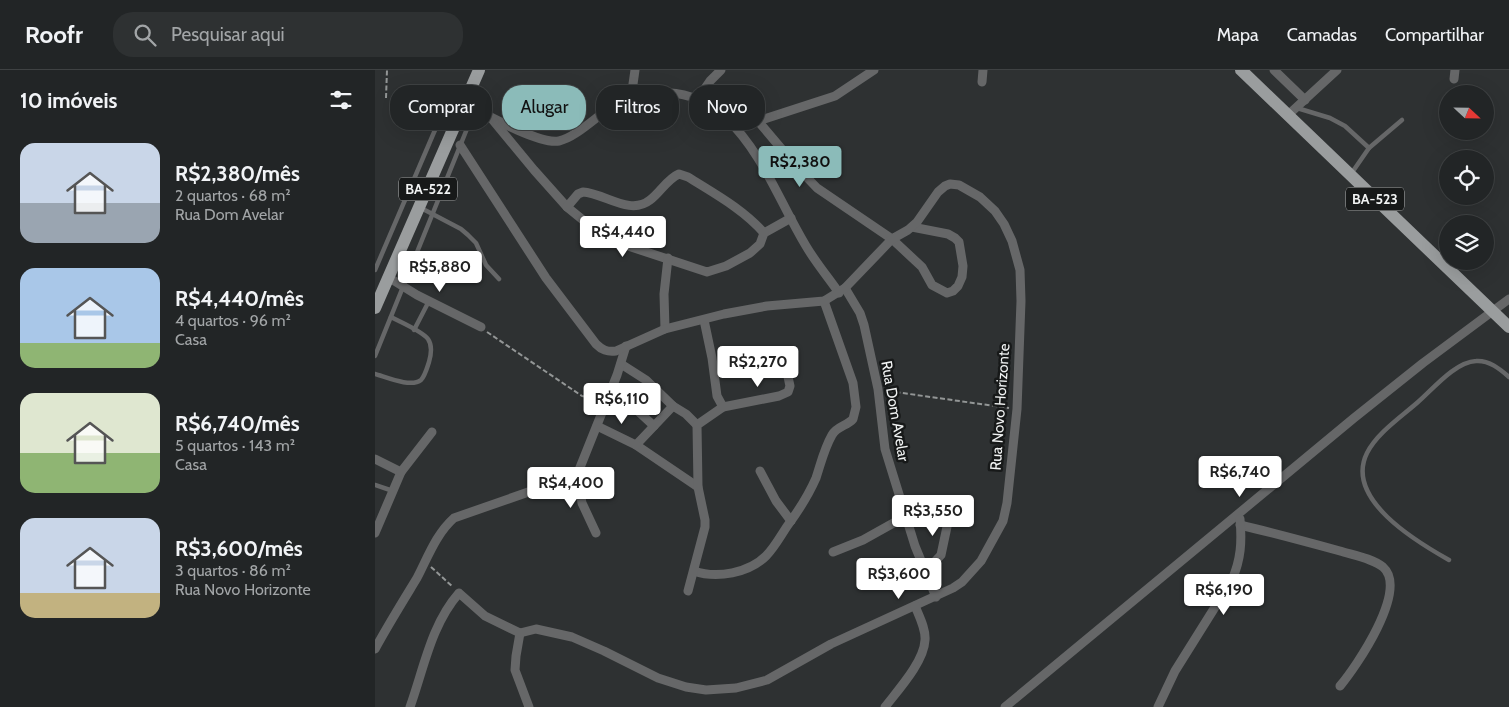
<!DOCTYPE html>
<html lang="pt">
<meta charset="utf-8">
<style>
:root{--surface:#222526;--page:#2e3132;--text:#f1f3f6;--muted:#a2a5a7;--line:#3f4243;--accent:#8bbbb9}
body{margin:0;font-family:Cabin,sans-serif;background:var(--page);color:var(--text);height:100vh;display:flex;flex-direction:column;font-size:19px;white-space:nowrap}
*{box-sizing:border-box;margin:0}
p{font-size:16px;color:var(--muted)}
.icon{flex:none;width:28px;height:28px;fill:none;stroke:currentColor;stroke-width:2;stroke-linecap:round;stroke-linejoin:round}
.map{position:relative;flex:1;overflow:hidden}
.details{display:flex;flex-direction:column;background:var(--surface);width:375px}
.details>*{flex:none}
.banner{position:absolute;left:15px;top:15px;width:475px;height:45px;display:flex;gap:10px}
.needle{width:32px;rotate:112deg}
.fabs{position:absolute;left:1064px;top:15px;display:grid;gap:10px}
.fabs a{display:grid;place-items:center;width:55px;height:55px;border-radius:50%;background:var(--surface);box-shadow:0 5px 20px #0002,0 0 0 1px var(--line);font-size:25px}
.price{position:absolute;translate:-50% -42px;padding:0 11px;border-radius:5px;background:#fff;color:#222;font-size:16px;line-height:32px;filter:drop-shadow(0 1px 2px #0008)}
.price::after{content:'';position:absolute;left:50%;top:30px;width:15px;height:11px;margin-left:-8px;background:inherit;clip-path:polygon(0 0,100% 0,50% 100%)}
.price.active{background:var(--accent);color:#111}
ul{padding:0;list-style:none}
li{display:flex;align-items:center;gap:15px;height:125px;padding:0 20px}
li span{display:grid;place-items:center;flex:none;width:140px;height:100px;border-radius:15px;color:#555}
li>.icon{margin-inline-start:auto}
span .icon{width:60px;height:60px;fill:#fffc;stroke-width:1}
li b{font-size:21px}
h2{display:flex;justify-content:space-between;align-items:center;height:60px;padding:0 20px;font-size:21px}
.chip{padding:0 18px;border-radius:20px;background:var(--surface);box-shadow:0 5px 20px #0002,0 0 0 1px var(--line);font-size:18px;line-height:45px}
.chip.active{background:var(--accent);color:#111}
header{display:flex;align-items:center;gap:30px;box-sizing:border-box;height:70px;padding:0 25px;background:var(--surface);border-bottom:1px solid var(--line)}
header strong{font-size:24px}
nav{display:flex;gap:28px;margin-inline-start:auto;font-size:18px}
.search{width:350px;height:45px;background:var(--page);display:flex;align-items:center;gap:12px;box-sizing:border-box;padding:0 18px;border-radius:20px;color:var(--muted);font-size:19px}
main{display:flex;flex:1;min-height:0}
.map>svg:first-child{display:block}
</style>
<header>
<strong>Roofr</strong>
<div class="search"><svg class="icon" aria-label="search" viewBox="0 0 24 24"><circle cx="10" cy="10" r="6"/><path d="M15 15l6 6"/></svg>Pesquisar aqui</div>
<nav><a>Mapa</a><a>Camadas</a><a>Compartilhar</a></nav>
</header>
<main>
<section class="details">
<h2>10 imóveis<svg class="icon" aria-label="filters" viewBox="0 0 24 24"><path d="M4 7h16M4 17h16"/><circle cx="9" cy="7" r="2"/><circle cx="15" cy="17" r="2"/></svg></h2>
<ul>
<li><span style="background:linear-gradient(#c9d6e8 60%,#9aa5b1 0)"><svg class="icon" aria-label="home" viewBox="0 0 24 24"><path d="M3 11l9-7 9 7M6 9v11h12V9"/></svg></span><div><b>R$2,380/mês</b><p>2 quartos · 68 m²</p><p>Rua Dom Avelar</p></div></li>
<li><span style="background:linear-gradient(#a9c7e8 75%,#8fb573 0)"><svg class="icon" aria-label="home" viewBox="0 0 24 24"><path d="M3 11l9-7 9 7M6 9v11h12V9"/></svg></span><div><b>R$4,440/mês</b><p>4 quartos · 96 m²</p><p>Casa</p></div></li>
<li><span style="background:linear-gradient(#dfe7d0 60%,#8fb573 0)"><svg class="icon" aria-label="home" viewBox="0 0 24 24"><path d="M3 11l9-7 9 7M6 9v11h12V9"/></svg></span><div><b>R$6,740/mês</b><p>5 quartos · 143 m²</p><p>Casa</p></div></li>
<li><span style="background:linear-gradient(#c9d6e8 75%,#c2b280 0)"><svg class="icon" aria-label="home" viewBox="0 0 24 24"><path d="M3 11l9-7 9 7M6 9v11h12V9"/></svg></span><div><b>R$3,600/mês</b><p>3 quartos · 86 m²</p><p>Rua Novo Horizonte</p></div></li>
</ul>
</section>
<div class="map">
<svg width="1134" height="637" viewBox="0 0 1134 637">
<rect width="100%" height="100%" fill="#2e3132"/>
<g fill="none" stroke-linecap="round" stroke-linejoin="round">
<g stroke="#939696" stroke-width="2" stroke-dasharray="5 2.5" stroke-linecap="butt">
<polyline points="11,28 12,0"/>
<polyline points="112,262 207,326 224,329"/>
<polyline points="513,321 634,338"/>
<polyline points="56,497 78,517"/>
</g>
<g stroke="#666768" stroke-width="4.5">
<polyline points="922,38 955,48 970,56 994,78"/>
<polyline points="976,104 994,78 1027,50"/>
<polyline points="46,138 86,159 93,165 101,173 111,195 124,209"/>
<polyline points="0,200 66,46 78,38 85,35"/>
<polyline points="39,260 54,231"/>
<polyline points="0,286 100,39"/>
<path d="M0 304C11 307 36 318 46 310 50 306 52 298 54 292 56 285 58 276 53 269 47 261 25 252 16 247"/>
<polyline points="0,415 18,421"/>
<path d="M1074 490C1042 472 969 429 992 383 1002 363 1026 347 1043 332 1058 319 1080 292 1101 291 1114 290 1125 299 1134 307"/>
</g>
<g stroke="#666768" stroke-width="9">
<polyline points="899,0 930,30"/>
<polyline points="1079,9 1080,0"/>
<polyline points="607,12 608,0"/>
<polyline points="324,27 350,33 374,44 383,51 421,96 442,118 517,169 547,197 557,215 572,223 578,221 583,216 587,207 588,196 584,172 580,168 573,164 537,157"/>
<polyline points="324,27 335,11 346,0"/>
<polyline points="256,28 260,0"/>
<path d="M89 33C108 43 164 75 184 71 199 68 219 49 232 40 269 15 317 16 351 48 388 83 405 133 431 176 441 193 453 207 464 223"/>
<polyline points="913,45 962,0"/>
<polyline points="116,48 159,100 192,137 219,159 244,173 332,202 351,196 375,183 385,174 389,163 416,148"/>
<polyline points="383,51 460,26 499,0"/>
<path d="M192 137 203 124 208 122C229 123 255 146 275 130 285 123 292 109 304 104L313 107C340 124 368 139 389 163"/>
<polyline points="13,207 42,225 106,257"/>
<polyline points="470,218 485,243 489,255 503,319 510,379 540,476 561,527"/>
<polyline points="329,250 337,288 342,326 348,337"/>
<polyline points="290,259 289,224 293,188"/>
<polyline points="246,294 271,310 298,336 311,344 322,355"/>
<polyline points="237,317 279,356"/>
<polyline points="298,336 261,375 323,417"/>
<polyline points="222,356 261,375"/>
<polyline points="0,389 26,402 0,463"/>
<polyline points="385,401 401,431 416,451"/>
<polyline points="26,402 57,362"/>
<polyline points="202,405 207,433 221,463"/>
<path d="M865 455C899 463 932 472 965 481 978 485 997 488 1008 497 1034 520 981 597 965 616"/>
<polyline points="458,482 488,470 531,446"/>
<path d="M319 501C342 509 374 503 391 486 400 477 406 465 413 455 424 440 434 424 441 408 446 393 449 379 457 365 462 356 472 356 478 349L481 337 478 313 449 231"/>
<polyline points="550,502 566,485 576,438"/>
<polyline points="313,521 330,457 330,450 323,417 322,355 348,337 404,326 413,322 415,316 410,293"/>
<polyline points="145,563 141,586 140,600 154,637"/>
<path d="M0 579C13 555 28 531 42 508 53 487 61 464 79 448L202 405 242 305 251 276"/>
<path d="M35 637C49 598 56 555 84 523L110 546 145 563 161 559 197 567 229 581 283 608 311 617 331 620 361 618 392 610 456 574 578 518 587 512 606 491 628 451 632 433 642 339 646 231 645 200 637 171 629 154 620 141 605 127 584 115 575 114 570 116 563 122 542 152 533 160 517 169 470 218 449 231 392 236 349 244 290 259 241 281C232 282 227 280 221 274L171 208 85 75"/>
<path d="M510 637C523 620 549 592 550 570 551 559 544 546 540 536"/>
<polyline points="630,637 979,348 1048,293 1134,229"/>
<path d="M783 637 800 601 857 510C866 489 867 472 865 449"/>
</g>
<g stroke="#9a9d9e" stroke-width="12">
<polyline points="866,0 1134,257"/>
<polyline points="0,238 104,0"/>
</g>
</g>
<g text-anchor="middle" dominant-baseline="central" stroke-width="5" stroke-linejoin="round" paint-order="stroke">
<g fill="#171919" stroke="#b0b2b2" stroke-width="1">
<rect x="24" y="107.5" width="58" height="23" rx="4"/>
<rect x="971" y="117.5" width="58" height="23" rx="4"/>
</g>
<g font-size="14" font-weight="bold" fill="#f1f3f3">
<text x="53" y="119">BA-522</text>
<text x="1000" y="129">BA-523</text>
</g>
<g font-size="15" fill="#f1f3f3" stroke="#171919">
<text transform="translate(625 337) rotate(-86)">Rua Novo Horizonte</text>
<text transform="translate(520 341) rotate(80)">Rua Dom Avelar</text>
</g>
</g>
</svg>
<div class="fabs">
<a><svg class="needle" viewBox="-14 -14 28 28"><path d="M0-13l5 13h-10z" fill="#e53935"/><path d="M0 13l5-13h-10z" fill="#a2a5a7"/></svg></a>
<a><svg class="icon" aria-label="locate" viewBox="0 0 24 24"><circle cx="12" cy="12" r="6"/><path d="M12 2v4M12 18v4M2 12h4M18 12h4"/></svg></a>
<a><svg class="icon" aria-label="layers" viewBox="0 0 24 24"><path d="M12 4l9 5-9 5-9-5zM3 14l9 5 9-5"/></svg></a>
</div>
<b class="price active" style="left:425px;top:118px">R$2,380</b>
<b class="price" style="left:248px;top:188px">R$4,440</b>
<b class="price" style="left:65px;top:223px">R$5,880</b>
<b class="price" style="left:383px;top:318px">R$2,270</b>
<b class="price" style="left:247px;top:355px">R$6,110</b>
<b class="price" style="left:865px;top:428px">R$6,740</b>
<b class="price" style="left:196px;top:439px">R$4,400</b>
<b class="price" style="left:558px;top:467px">R$3,550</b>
<b class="price" style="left:524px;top:530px">R$3,600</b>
<b class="price" style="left:849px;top:546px">R$6,190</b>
<div class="banner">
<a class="chip">Comprar</a>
<a class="chip active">Alugar</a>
<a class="chip">Filtros</a>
<a class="chip">Novo</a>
</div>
</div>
</main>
